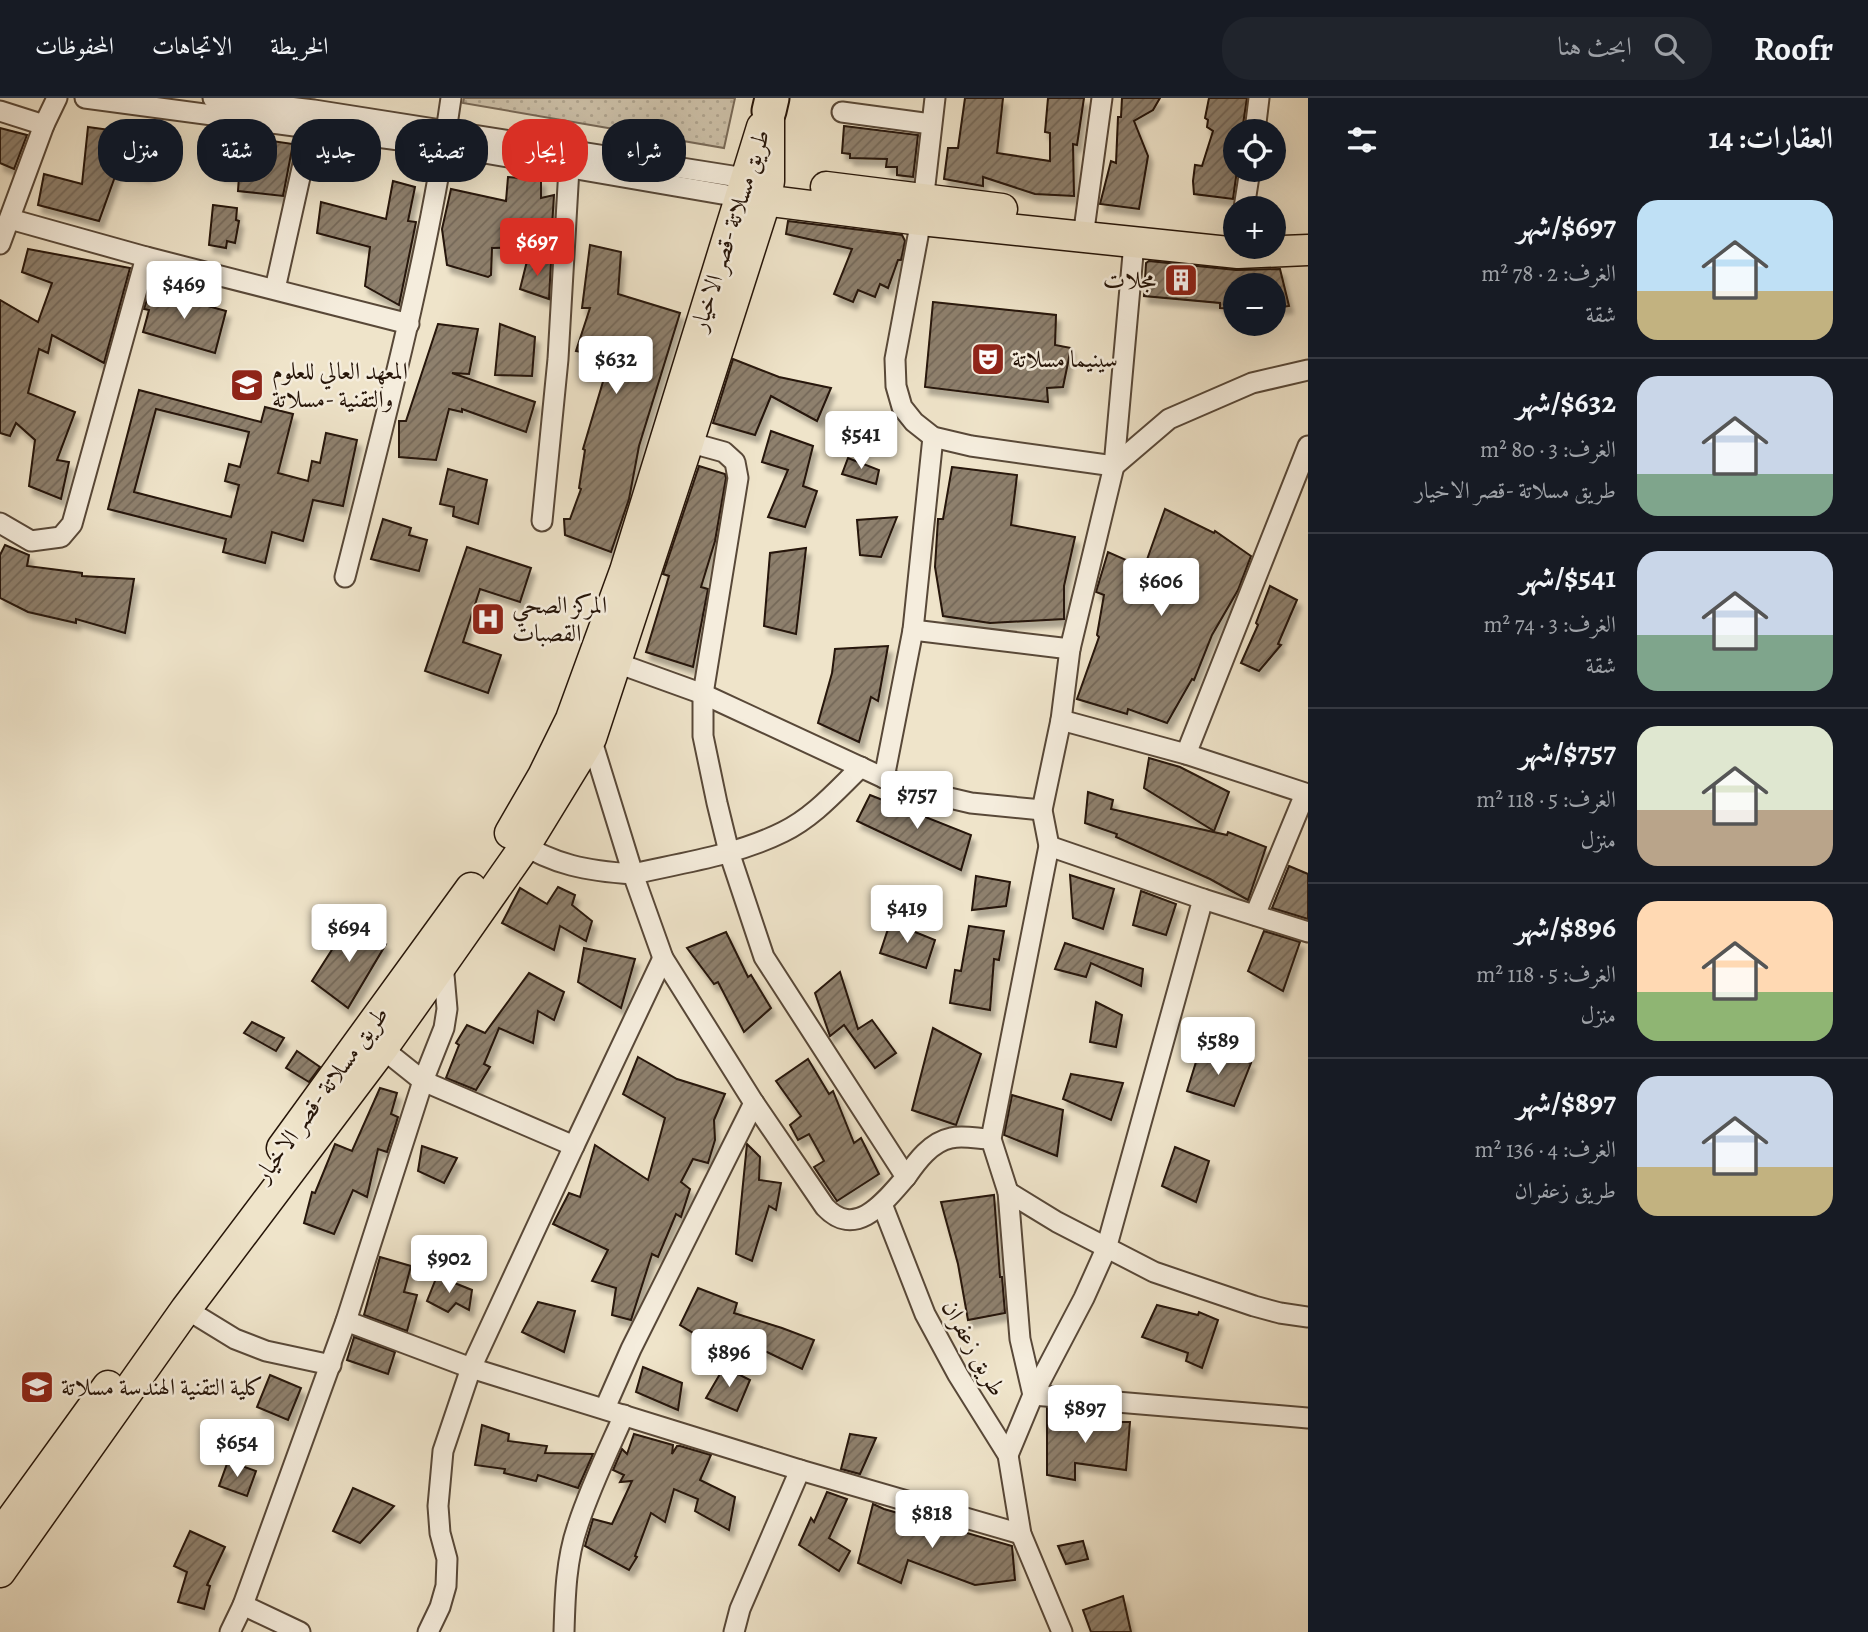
<!DOCTYPE html>
<html lang="ar">
<meta charset="utf-8">
<style>
:root{--surface:#171b24;--page:#20242c;--text:#f1f3f6;--muted:#9ea1a6;--line:#363941;--accent:#d93025}
body{margin:0;font-family:Alegreya,Amiri,serif;background:var(--page);color:var(--text);direction:rtl;height:100vh;display:flex;flex-direction:column;font-size:26px;white-space:nowrap}
*{box-sizing:border-box;margin:0}
p{font-size:23px;color:var(--muted)}
.icon{flex:none;width:38px;height:38px;fill:none;stroke:currentColor;stroke-width:2;stroke-linecap:round;stroke-linejoin:round}
.map{position:relative;flex:1;overflow:hidden;direction:ltr}
.side{display:flex;flex-direction:column;background:var(--surface);width:560px}
.side>*{flex:none}
.top-card{position:absolute;left:21px;top:21px;width:665px;height:63px;direction:rtl;display:flex;gap:14px}
.buttons{position:absolute;left:1223px;top:21px;display:grid;gap:14px}
.buttons a{display:grid;place-items:center;width:63px;height:63px;border-radius:50%;background:var(--surface);box-shadow:0 7px 28px #0002;font-size:35px}
.price{position:absolute;translate:-50% -60px;padding:0 16px;border-radius:7px;background:#fff;color:#222;font-size:23px;line-height:46px;filter:drop-shadow(0 2px 4px #0008)}
.price::after{content:'';position:absolute;left:50%;top:42px;width:21px;height:16px;margin-left:-10px;background:inherit;clip-path:polygon(0 0,100% 0,50% 100%)}
.price.active{background:var(--accent);color:#fff}
ul{padding:0;list-style:none}
li{display:flex;align-items:center;gap:21px;height:175px;padding:0 35px}
li+li{border-top:2px solid var(--line)}
li span{display:grid;place-items:center;flex:none;width:196px;height:140px;border-radius:21px;color:#555}
li>.icon{margin-inline-start:auto}
span .icon{width:84px;height:84px;fill:#fffc;stroke-width:1}
li b{font-size:30px}
h2{display:flex;justify-content:space-between;align-items:center;height:84px;padding:0 35px;font-size:30px}
.tag{padding:0 24px;border-radius:28px;background:var(--surface);box-shadow:0 7px 28px #0002;font-size:24px;line-height:63px}
.tag.active{background:var(--accent);color:#fff}
header{display:flex;align-items:center;gap:42px;box-sizing:border-box;height:98px;padding:0 35px;background:var(--surface);border-bottom:2px solid var(--line)}
header strong{font-size:33px}
nav{display:flex;gap:38px;margin-inline-start:auto;font-size:24px}
.search{width:490px;height:63px;background:var(--page);display:flex;align-items:center;gap:18px;box-sizing:border-box;padding:0 24px;border-radius:28px;color:var(--muted);font-size:26px}
main{display:flex;flex:1;min-height:0}
.map>svg:first-child{display:block}
</style>
<header>
<strong>Roofr</strong>
<div class="search"><svg class="icon" aria-label="search" viewBox="0 0 24 24"><circle cx="10" cy="10" r="6"/><path d="M15 15l6 6"/></svg>ابحث هنا</div>
<nav><a>الخريطة</a><a>الاتجاهات</a><a>المحفوظات</a></nav>
</header>
<main>
<section class="side">
<h2>العقارات: 14<svg class="icon" aria-label="filters" viewBox="0 0 24 24"><path d="M4 7h16M4 17h16"/><circle cx="9" cy="7" r="2"/><circle cx="15" cy="17" r="2"/></svg></h2>
<ul>
<li><span style="background:linear-gradient(#bfe0f5 65%,#c2b280 0)"><svg class="icon" aria-label="home" viewBox="0 0 24 24"><path d="M3 11l9-7 9 7M6 9v11h12V9"/></svg></span><div><b>$697/شهر</b><p>الغرف: 2 · 78 m²</p><p>شقة</p></div></li>
<li><span style="background:linear-gradient(#c9d6e8 70%,#7fa58c 0)"><svg class="icon" aria-label="home" viewBox="0 0 24 24"><path d="M3 11l9-7 9 7M6 9v11h12V9"/></svg></span><div><b>$632/شهر</b><p>الغرف: 3 · 80 m²</p><p>طريق مسلاتة -قصر الاخيار</p></div></li>
<li><span style="background:linear-gradient(#c9d6e8 60%,#7fa58c 0)"><svg class="icon" aria-label="home" viewBox="0 0 24 24"><path d="M3 11l9-7 9 7M6 9v11h12V9"/></svg></span><div><b>$541/شهر</b><p>الغرف: 3 · 74 m²</p><p>شقة</p></div></li>
<li><span style="background:linear-gradient(#dfe7d0 60%,#b9a48a 0)"><svg class="icon" aria-label="home" viewBox="0 0 24 24"><path d="M3 11l9-7 9 7M6 9v11h12V9"/></svg></span><div><b>$757/شهر</b><p>الغرف: 5 · 118 m²</p><p>منزل</p></div></li>
<li><span style="background:linear-gradient(#ffd9b3 65%,#8fb573 0)"><svg class="icon" aria-label="home" viewBox="0 0 24 24"><path d="M3 11l9-7 9 7M6 9v11h12V9"/></svg></span><div><b>$896/شهر</b><p>الغرف: 5 · 118 m²</p><p>منزل</p></div></li>
<li><span style="background:linear-gradient(#c9d6e8 65%,#c2b280 0)"><svg class="icon" aria-label="home" viewBox="0 0 24 24"><path d="M3 11l9-7 9 7M6 9v11h12V9"/></svg></span><div><b>$897/شهر</b><p>الغرف: 4 · 136 m²</p><p>طريق زعفران</p></div></li>
</ul>
</section>
<div class="map">
<svg width="1308" height="1534" viewBox="0 0 1308 1534">
<defs>
<pattern id="park-dots" width="8" height="8" patternUnits="userSpaceOnUse" patternTransform="scale(1.75)"><rect width="8" height="8" fill="#cdc1a9"/><path d="M2 2h.1M6 6h.1" fill="none" stroke="#b0a590" stroke-width="1.8" stroke-linecap="round"/></pattern>
<pattern id="building-hatch" width="6" height="6" patternUnits="userSpaceOnUse" patternTransform="scale(1.75)"><rect width="6" height="6" fill="#8e806d"/><path d="M-1 1l2-2M0 6l6-6M5 7l2-2" fill="none" stroke="#746858"/></pattern>
<filter id="shadow"><feDropShadow dx="4" dy="7" stdDeviation="2" flood-color="#0004"/></filter>
</defs>
<rect width="100%" height="100%" fill="#efe4ca"/>
<filter id="stains"><feTurbulence type="fractalNoise" baseFrequency=".00286" numOctaves="4"/><feColorMatrix values="0 0 0 0 .2 0 0 0 0 .09 0 0 0 0 .02 0 0 0 .5 -.17"/></filter>
<radialGradient id="worn" r=".72"><stop offset=".6" stop-color="#630" stop-opacity="0"/><stop offset="1" stop-color="#630" stop-opacity=".3"/></radialGradient>
<polygon fill="url(#park-dots)" stroke="#796a58" stroke-width="2" points="464,0 735,0 724,50 463,5"/>
<g fill="url(#building-hatch)" stroke="#251408" stroke-width="2" fill-rule="evenodd" filter="url(#shadow)">
<polygon points="965,0 1003,0 997,55 1050,63 1050,35 1045,34 1048,0 1084,0 1077,47 1073,46 1074,98 1035,96 983,79 983,88 944,81 948,50 958,50"/>
<polygon points="1122,0 1160,0 1153,12 1134,23 1148,58 1139,111 1100,106 1111,63 1116,65 1118,19 1121,19"/>
<polygon points="1209,0 1247,0 1242,33 1236,33 1236,72 1237,72 1233,101 1194,96 1193,83 1195,67 1202,68 1213,33 1207,29 1208,22 1205,20"/>
<polygon points="844,28 918,37 913,79 897,77 897,69 886,69 887,61 850,60 850,56 842,55"/>
<polygon points="88,29 154,38 147,77 117,73 99,123 38,107 44,76 82,86"/>
<polygon points="0,30 27,37 14,71 0,65"/>
<polygon points="223,36 293,46 283,98 238,93 239,78 220,76"/>
<polygon points="508,79 541,82 541,100 554,97 552,128 536,129 532,149 492,150 491,177 488,179 447,167 442,131 451,91 506,103"/>
<polygon points="393,83 415,89 408,123 416,124 399,207 365,188 370,149 317,135 321,104 386,121"/>
<polygon points="213,107 237,110 236,122 239,123 235,145 227,143 226,150 209,147"/>
<polygon points="788,123 902,137 905,143 901,162 898,162 888,190 880,186 875,199 858,192 853,204 834,196 852,151 786,136"/>
<polygon points="590,147 621,154 618,196 680,215 639,348 629,401 611,454 565,437 564,421 570,421 581,391 579,390 585,352 583,351 610,260 576,253 590,210 582,210"/>
<polygon points="28,151 130,170 104,265 52,237 48,255 39,251 28,295 75,314 57,362 69,364 61,401 29,388 35,342 16,325 10,338 0,335 0,202 38,224 52,185 22,174"/>
<polygon points="528,159 551,164 549,201 520,191"/>
<polygon points="1149,163 1236,172 1280,171 1289,208 1274,210 1274,187 1236,187 1236,211 1220,210 1220,205 1144,198 1146,165"/>
<polygon points="150,192 226,213 215,255 143,234 149,212 144,211"/>
<polygon points="933,204 1056,217 1055,247 1071,250 1063,289 1047,290 1048,304 925,289"/>
<polygon points="438,226 478,231 469,276 452,275 535,304 526,334 462,311 462,314 449,311 436,362 399,359 399,323 406,323"/>
<polygon points="500,226 535,239 532,278 495,277"/>
<polygon points="733,261 779,279 831,290 817,323 771,298 755,337 713,325"/>
<path d="M139 292 261 324 265 309 293 316 278 375 308 383 312 363 320 365 326 335 357 342 343 408 313 402 303 443 272 434 265 465 223 454 226 441 108 411ZM156 311 249 334 240 369 229 366 225 383 239 387 231 419 134 394Z"/>
<polygon points="771,333 813,348 803,388 817,393 805,429 768,419 788,372 762,364"/>
<polygon points="848,360 879,372 876,386 842,376"/>
<polygon points="699,368 725,376 726,380 715,443 701,489 708,491 693,569 646,554 669,478 663,476"/>
<polygon points="952,369 1017,377 1011,427 1075,439 1064,488 1064,521 990,525 943,518 935,469 938,421 943,421"/>
<polygon points="448,371 487,382 478,426 453,418 454,409 440,406"/>
<polygon points="1165,411 1214,435 1215,433 1251,458 1238,492 1212,537 1194,582 1192,581 1167,625 1128,611 1127,616 1077,601 1099,539 1097,537 1104,497 1096,494 1108,454 1144,470"/>
<polygon points="897,419 881,459 860,457 857,422"/>
<polygon points="383,421 411,430 409,437 427,442 419,473 371,461"/>
<polygon points="5,447 29,457 27,468 82,475 82,478 134,481 125,535 76,521 76,525 28,514 0,500 0,457"/>
<polygon points="467,449 531,470 520,504 480,491 463,544 501,557 488,595 425,573"/>
<polygon points="806,450 796,536 764,528 770,455"/>
<polygon points="1270,488 1297,502 1278,546 1281,547 1259,573 1241,565 1258,527 1256,525"/>
<polygon points="888,548 878,603 871,599 859,644 818,625 832,575 835,551"/>
<polygon points="1149,660 1180,669 1229,694 1214,733 1144,690"/>
<polygon points="1088,694 1113,702 1111,711 1227,737 1228,734 1266,749 1248,802 1210,781 1116,739 1117,736 1085,725"/>
<polygon points="870,697 971,737 961,772 857,723"/>
<polygon points="1289,768 1308,776 1308,821 1272,810"/>
<polygon points="1070,777 1114,791 1103,831 1073,820"/>
<polygon points="976,778 1010,784 1006,808 972,812"/>
<polygon points="558,789 575,797 572,807 592,823 586,843 560,828 554,852 502,825 520,790 547,806"/>
<polygon points="1141,793 1176,806 1166,837 1133,827"/>
<polygon points="895,823 915,834 935,842 926,870 880,855 890,825 894,827"/>
<polygon points="349,825 386,846 348,910 312,883"/>
<polygon points="969,828 1004,833 999,862 994,861 990,912 950,905 955,872 961,873"/>
<polygon points="1264,833 1300,844 1283,893 1248,873"/>
<polygon points="726,834 748,879 751,877 771,910 744,934 718,884 714,886 687,850"/>
<polygon points="1065,845 1143,871 1141,888 1091,865 1086,879 1055,871"/>
<polygon points="584,850 635,861 621,910 578,884"/>
<polygon points="840,874 858,931 872,922 896,955 875,970 844,927 830,938 815,895"/>
<polygon points="529,875 564,894 554,922 538,913 533,945 499,930 484,966 490,969 476,992 446,980 459,947 456,945 467,927 485,935"/>
<polygon points="1096,904 1122,917 1116,949 1090,944"/>
<polygon points="252,924 284,940 276,953 244,935"/>
<polygon points="933,930 981,956 956,1027 912,1012"/>
<polygon points="1200,951 1251,965 1234,1008 1187,993"/>
<polygon points="297,953 320,969 309,984 286,970"/>
<polygon points="638,959 677,981 725,996 714,1022 715,1042 708,1065 693,1061 681,1084 690,1091 681,1119 676,1116 658,1159 652,1156 631,1222 612,1217 616,1190 592,1183 608,1152 553,1126 569,1095 580,1099 595,1047 648,1082 665,1020 623,996"/>
<polygon points="808,961 829,996 833,993 854,1045 861,1040 879,1076 837,1103 814,1069 824,1063 809,1036 798,1042 790,1027 801,1018 776,983"/>
<polygon points="1071,976 1123,985 1111,1022 1063,1001"/>
<polygon points="380,990 397,995 391,1016 398,1019 387,1054 378,1051 367,1099 353,1092 334,1136 304,1125 312,1094 315,1095 335,1046 352,1053"/>
<polygon points="1012,997 1063,1012 1057,1058 1004,1037"/>
<polygon points="747,1046 760,1059 759,1082 781,1085 776,1112 769,1108 752,1163 736,1156"/>
<polygon points="422,1048 457,1060 444,1085 418,1073"/>
<polygon points="1175,1049 1209,1063 1196,1104 1162,1088"/>
<polygon points="994,1097 1000,1179 1002,1179 1005,1215 968,1222 958,1166 941,1104"/>
<polygon points="380,1159 411,1168 404,1194 417,1197 407,1233 364,1217"/>
<polygon points="437,1178 472,1192 469,1212 456,1205 448,1214 427,1203"/>
<polygon points="698,1190 737,1205 734,1215 782,1230 814,1242 802,1271 767,1254 705,1242 680,1227"/>
<polygon points="538,1204 575,1213 564,1254 522,1234"/>
<polygon points="1157,1207 1198,1217 1199,1214 1218,1222 1202,1270 1186,1263 1188,1255 1142,1239"/>
<polygon points="354,1239 395,1254 388,1276 347,1262"/>
<polygon points="643,1269 682,1285 678,1312 636,1294"/>
<polygon points="724,1269 750,1282 737,1313 706,1300"/>
<polygon points="270,1277 301,1290 288,1322 257,1309"/>
<polygon points="1047,1310 1074,1324 1130,1324 1126,1372 1075,1365 1075,1382 1047,1377"/>
<polygon points="482,1327 509,1336 508,1343 547,1348 545,1355 593,1356 578,1390 538,1377 536,1383 504,1375 505,1371 475,1367"/>
<polygon points="634,1336 673,1347 672,1356 677,1348 680,1348 711,1357 700,1382 735,1399 729,1432 695,1413 698,1401 674,1391 665,1424 651,1415 635,1458 637,1459 629,1472 585,1448 593,1421 612,1426 632,1383 620,1384 624,1377 613,1372 622,1351 627,1356"/>
<polygon points="850,1336 876,1340 860,1376 841,1371"/>
<polygon points="228,1363 256,1373 247,1398 219,1388"/>
<polygon points="353,1390 394,1408 360,1445 333,1433"/>
<polygon points="827,1394 847,1401 829,1440 850,1453 839,1473 799,1447 811,1420 814,1424"/>
<polygon points="873,1406 884,1411 1012,1448 1015,1482 975,1487 908,1462 901,1485 858,1465"/>
<polygon points="190,1433 225,1449 207,1487 210,1488 204,1511 178,1504 187,1474 174,1468"/>
<polygon points="1083,1443 1088,1461 1066,1466 1058,1448"/>
<polygon points="1123,1498 1131,1534 1091,1534 1083,1512"/>
</g>
<g fill="none" stroke-linecap="round" stroke-linejoin="round">
<g stroke="#584838" stroke-width="23">
<g id="street">
<polyline points="85,0 444,48 739,99"/>
<polyline points="213,0 314,12 745,80"/>
<polyline points="935,0 921,122 895,261 896,288 902,309 914,324 933,339 971,348 1114,368 1169,321 1252,285 1308,272"/>
<polyline points="0,13 44,27"/>
<polyline points="842,14 931,26"/>
<polyline points="1255,33 1259,0"/>
<polyline points="1244,110 1250,72"/>
<polyline points="10,121 146,159 409,226"/>
<polyline points="1083,139 1102,0"/>
<polyline points="0,146 44,27 57,0"/>
<polyline points="275,191 311,30"/>
<path d="M677 341 724 354 735 364 738 380 703 596V638L717 705 729 754 764 859 906 1079C885 1103 856 1142 825 1109L754 1005 663 860 633 776C682 765 737 757 783 734 814 719 837 692 861 669"/>
<polyline points="542,423 558,261 569,70"/>
<polyline points="0,425 31,443 61,439 72,426 146,159"/>
<path d="M345 479C385 321 428 162 451 0"/>
<polyline points="913,532 1070,551"/>
<polyline points="606,561 703,596 884,680 924,694 971,705 1042,712"/>
<polyline points="1061,622 1186,656 1308,696"/>
<polyline points="1186,656 1308,348"/>
<polyline points="884,680 913,532 933,339"/>
<path d="M515 742C554 767 587 773 633 776L591 640"/>
<polyline points="1049,748 1203,801 1308,834"/>
<polyline points="1203,801 1106,1151 1084,1200 1033,1297 1308,1320"/>
<polyline points="1255,817 1305,696"/>
<polyline points="373,943 423,983 574,1048 663,860"/>
<path d="M906 1079C917 1063 931 1044 951 1040 963 1037 979 1041 991 1041"/>
<polyline points="1008,1094 1057,1124 1154,1174 1254,1208 1280,1215 1308,1219"/>
<polyline points="882,1106 925,1216 958,1277 1008,1357 1021,1436 1062,1534"/>
<polyline points="186,1211 235,1241 266,1253 331,1267"/>
<polyline points="346,1223 471,1270 800,1372 1021,1436"/>
<polyline points="605,1310 631,1251 754,1005"/>
<polyline points="1008,1357 1033,1297 1020,1241 1008,1094 991,1041 1049,748 1042,712 1061,622 1070,551 1114,368 1134,145"/>
<polyline points="243,1507 300,1534"/>
<polyline points="230,1534 243,1507 346,1223 423,983 444,930 447,911 443,865"/>
<polyline points="428,1534 440,1509 446,1488 447,1461 440,1435 438,1408 443,1353 471,1270 574,1048"/>
<path d="M564 1534C565 1498 566 1461 578 1427 590 1390 608 1353 624 1317"/>
<polyline points="734,1534 740,1511 800,1372"/>
</g>
</g>
<g stroke="#251408" stroke-width="33">
<g id="primary">
<polyline points="826,89 1002,111"/>
<polyline points="748,100 921,122 1238,155 1308,152"/>
<polyline points="510,735 543,678 571,621 625,473 762,29"/>
<polyline points="282,1050 471,790"/>
<polyline points="0,1437 108,1288"/>
<polyline points="0,1474 186,1211 382,951 443,865 525,748 591,640 688,345 766,101 769,83 769,13"/>
</g>
</g>
<g stroke="#251408" stroke-width="37">
<polyline id="highway" points="769,13 772,0"/>
</g>
<use href="#street" stroke="#f5eddd" stroke-width="19"/>
<use href="#primary" stroke="#efe4ca" stroke-width="30"/>
<use href="#highway" stroke="#efe4ca" stroke-width="33"/>
</g>
<defs>
<g id="building-square" transform="scale(1.75)"><rect x="-9" y="-9" width="18" height="18" rx="4" fill="#8f2418" stroke="#f5eddd"/><path d="M-4-6H4V6H1V3H-1V6H-4ZM-2.5-4.3h1.7v1.8h-1.7ZM.8-4.3h1.7v1.8H.8ZM-2.5-1h1.7V.8h-1.7ZM.8-1h1.7V.8H.8Z" fill="#fff"/></g>
<g id="theatre-square" transform="scale(1.75)"><rect x="-9" y="-9" width="18" height="18" rx="4" fill="#8f2418" stroke="#f5eddd"/><path d="M-5-5.5Q0-4 5-5.5V0Q5 5 0 6Q-5 5-5 0ZM-3.3-2.5H-1v1.5H-3.3ZM1-2.5H3.3v1.5H1ZM-2.8 1Q0 5.5 2.8 1Z" fill="#fff"/></g>
<g id="university-square" transform="scale(1.75)"><rect x="-9" y="-9" width="18" height="18" rx="4" fill="#8f2418" stroke="#f5eddd"/><path d="M0-5L7-2L0 1L-7-2ZM-4 1L0 2.5L4 1V4Q0 6-4 4Z" fill="#fff"/></g>
<g id="hospital-square" transform="scale(1.75)"><rect x="-9" y="-9" width="18" height="18" rx="4" fill="#8f2418" stroke="#f5eddd"/><path d="M-5-5h3v3.5h4V-5h3V5h-3V1.5h-4V5h-3Z" fill="#fff"/></g>
</defs>
<g fill-rule="evenodd">
<use href="#building-square" x="1181" y="182"/>
<use href="#theatre-square" x="988" y="261"/>
<use href="#university-square" x="247" y="287"/>
<use href="#hospital-square" x="488" y="521"/>
<use href="#university-square" x="37" y="1289"/>
</g>
<g text-anchor="middle" dominant-baseline="central" stroke-width="5" stroke-linejoin="round" paint-order="stroke">
<g font-size="24" fill="#251408" stroke="#f5eddd">
<text transform="translate(730 132) rotate(-72)">طريق مسلاتة -قصر الاخيار</text>
<text transform="translate(321 996) rotate(-54)">طريق مسلاتة -قصر الاخيار</text>
<text transform="translate(974 1250) rotate(61)">طريق زعفران</text>
</g>
<g font-size="24" fill="#251408" stroke="#f5eddd" text-anchor="start">
<text x="1156" y="182" text-anchor="end">مجلات</text>
<text x="1012" y="261">سينيما مسلاتة</text>
<text x="272" y="273">المعهد العالي للعلوم<tspan x="272" dy="28">والتقنية -مسلاتة</tspan></text>
<text x="512" y="507">المركز الصحي<tspan x="512" dy="28">القصبات</tspan></text>
<text x="61" y="1289">كلية التقنية الهندسة مسلاتة</text>
</g>
</g>
<rect width="100%" height="100%" filter="url(#stains)"/>
<rect width="100%" height="100%" fill="url(#worn)"/>
</svg>
<div class="buttons">
<a><svg class="icon" aria-label="locate" viewBox="0 0 24 24"><circle cx="12" cy="12" r="6"/><path d="M12 2v4M12 18v4M2 12h4M18 12h4"/></svg></a>
<a>+</a>
<a>−</a>
</div>
<b class="price active" style="left:537px;top:180px">$697</b>
<b class="price" style="left:184px;top:223px">$469</b>
<b class="price" style="left:616px;top:298px">$632</b>
<b class="price" style="left:861px;top:373px">$541</b>
<b class="price" style="left:1161px;top:520px">$606</b>
<b class="price" style="left:917px;top:733px">$757</b>
<b class="price" style="left:907px;top:847px">$419</b>
<b class="price" style="left:349px;top:866px">$694</b>
<b class="price" style="left:1218px;top:979px">$589</b>
<b class="price" style="left:449px;top:1197px">$902</b>
<b class="price" style="left:729px;top:1291px">$896</b>
<b class="price" style="left:1085px;top:1347px">$897</b>
<b class="price" style="left:237px;top:1381px">$654</b>
<b class="price" style="left:932px;top:1452px">$818</b>
<div class="top-card">
<a class="tag">شراء</a>
<a class="tag active">إيجار</a>
<a class="tag">تصفية</a>
<a class="tag">جديد</a>
<a class="tag">شقة</a>
<a class="tag">منزل</a>
</div>
</div>
</main>
